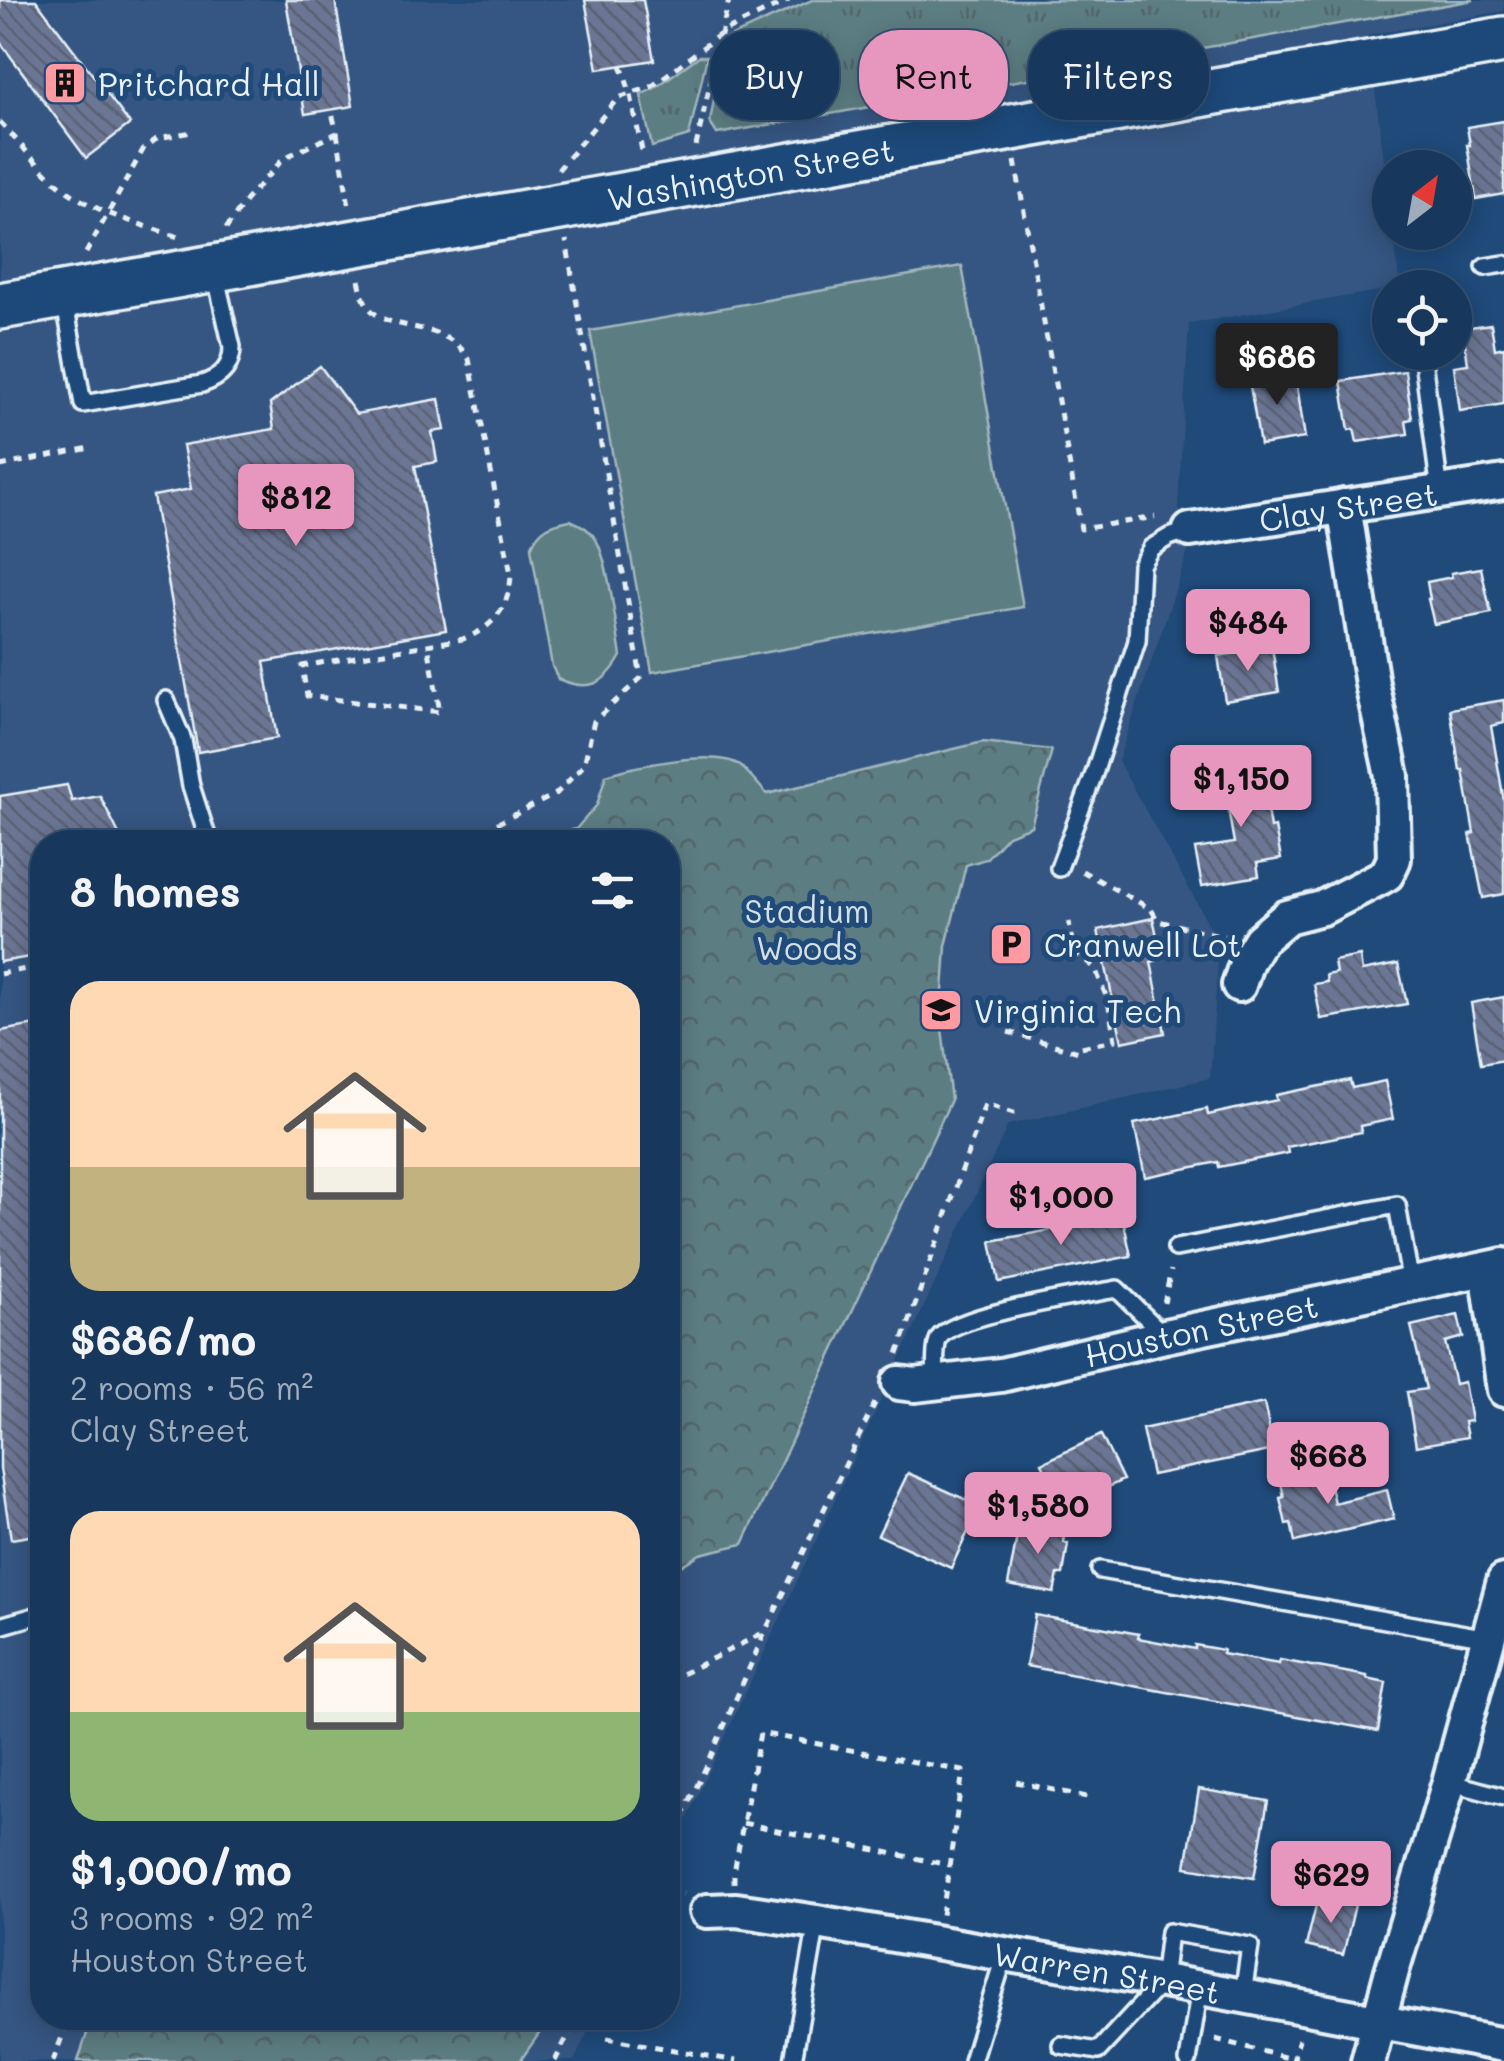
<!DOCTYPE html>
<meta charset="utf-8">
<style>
:root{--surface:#17385c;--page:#244365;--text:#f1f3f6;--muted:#9eacbb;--line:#365272;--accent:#e797bd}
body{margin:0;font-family:Mali,sans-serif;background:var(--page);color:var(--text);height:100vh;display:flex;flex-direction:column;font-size:38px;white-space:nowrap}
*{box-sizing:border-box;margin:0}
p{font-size:32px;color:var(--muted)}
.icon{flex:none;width:55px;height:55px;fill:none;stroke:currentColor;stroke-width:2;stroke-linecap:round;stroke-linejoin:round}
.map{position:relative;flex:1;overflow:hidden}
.sheet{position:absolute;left:30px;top:830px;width:650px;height:1200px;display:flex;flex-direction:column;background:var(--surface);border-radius:40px;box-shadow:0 5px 25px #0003,0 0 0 2px var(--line)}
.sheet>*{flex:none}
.top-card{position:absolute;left:710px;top:30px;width:642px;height:90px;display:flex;gap:20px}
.needle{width:65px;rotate:31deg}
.controls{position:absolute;left:1372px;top:150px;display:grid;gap:20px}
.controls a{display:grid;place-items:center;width:100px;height:100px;border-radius:50%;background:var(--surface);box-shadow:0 5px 25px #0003,0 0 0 2px var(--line);font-size:50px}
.price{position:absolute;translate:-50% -85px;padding:0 22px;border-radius:10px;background:var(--accent);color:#111;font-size:32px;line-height:65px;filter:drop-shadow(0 2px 5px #0008)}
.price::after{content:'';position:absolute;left:50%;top:60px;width:30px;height:22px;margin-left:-15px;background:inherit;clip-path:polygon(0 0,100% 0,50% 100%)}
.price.selected{background:#222;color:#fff}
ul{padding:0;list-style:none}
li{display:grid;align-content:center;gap:20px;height:530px;padding:0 40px}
li span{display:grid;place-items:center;height:310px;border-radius:30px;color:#555}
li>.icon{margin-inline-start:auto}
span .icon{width:180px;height:180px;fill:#fffc;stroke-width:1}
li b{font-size:42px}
h2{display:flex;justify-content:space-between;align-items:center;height:120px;padding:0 40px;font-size:42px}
.chip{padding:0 35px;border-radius:40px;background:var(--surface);box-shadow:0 5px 25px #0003,0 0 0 2px var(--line);font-size:35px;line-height:90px}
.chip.selected{background:var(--accent);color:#111}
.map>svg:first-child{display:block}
</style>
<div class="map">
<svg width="1504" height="2061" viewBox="0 0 1504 2061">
<defs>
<pattern id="grass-tufts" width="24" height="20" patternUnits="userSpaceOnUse" patternTransform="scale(2.5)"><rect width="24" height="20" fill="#5c7d82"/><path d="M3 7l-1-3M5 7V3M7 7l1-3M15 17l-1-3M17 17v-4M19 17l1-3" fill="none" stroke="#526569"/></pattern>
<pattern id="forest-crowns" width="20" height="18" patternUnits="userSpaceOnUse" patternTransform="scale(2.5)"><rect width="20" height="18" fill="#5c7d82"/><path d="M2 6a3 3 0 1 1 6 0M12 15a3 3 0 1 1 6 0" fill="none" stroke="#526569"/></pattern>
<pattern id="building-back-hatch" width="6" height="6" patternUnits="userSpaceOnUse" patternTransform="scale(2.5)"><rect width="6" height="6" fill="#6b7694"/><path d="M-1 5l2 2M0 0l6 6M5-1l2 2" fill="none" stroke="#5a6173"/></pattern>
</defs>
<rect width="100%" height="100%" fill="#1f4a7a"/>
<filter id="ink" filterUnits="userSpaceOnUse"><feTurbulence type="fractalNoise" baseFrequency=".01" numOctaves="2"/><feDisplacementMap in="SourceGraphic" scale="20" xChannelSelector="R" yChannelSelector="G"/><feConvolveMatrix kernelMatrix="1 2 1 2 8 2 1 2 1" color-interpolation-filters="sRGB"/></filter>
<g filter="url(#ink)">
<polygon fill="#365782" points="0,0 1504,0 1504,11 1368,35 1390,208 1390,232 1393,233 1400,287 1189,324 1178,505 1188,552 1118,761 1219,943 1210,1078 1008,1125 668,1860 668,842 42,842 42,2018 594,2018 574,2061 0,2061"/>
<g fill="url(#grass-tufts)" stroke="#a2b7bd" stroke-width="2.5">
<polygon points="812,0 1474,0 717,134 710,123 711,116 725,39"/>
<polygon points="699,56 707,56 689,136 652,147 641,95 655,88"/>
</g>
<g fill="url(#forest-crowns)" stroke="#a2b7bd" stroke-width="2.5">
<path d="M983 742 1052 750 1031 826 1008 835 986 859 966 865 946 946 941 1021 951 1100 743 1544 700 1554 668 1574V842H521L576 829 597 805 606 775C634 766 715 749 739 765 750 773 758 785 767 794Z"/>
<polygon points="92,2018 550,2018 520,2061 78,2061"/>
</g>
<g fill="#5c7d82" stroke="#a2b7bd" stroke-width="2.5">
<polygon points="962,266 1023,607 652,672 590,331"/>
<path d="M570 520C580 524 590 529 595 538 609 560 616 629 621 656 605 685 589 692 558 679L552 666 531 548C539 528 550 524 570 520Z"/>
</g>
<g fill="url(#building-back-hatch)" stroke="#e8f1f8" stroke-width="2.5">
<polygon points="0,0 36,0 130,124 86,158 0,42"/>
<polygon points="286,0 335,0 353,106 305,114"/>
<polygon points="585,0 643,0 654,60 598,69"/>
<polygon points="1504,121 1504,194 1476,199 1467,145 1470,145 1467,127"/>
<polygon points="1491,324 1495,349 1504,347 1504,404 1460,411 1454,366 1468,364 1463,328"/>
<polygon points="320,366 356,414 439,399 445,430 432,432 437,462 415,466 446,630 264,662 277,738 198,752 153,496 191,489 183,445 274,429 270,404"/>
<polygon points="1278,368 1281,381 1296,379 1305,438 1260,445 1250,386 1257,385 1255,372"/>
<polygon points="1405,371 1412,419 1406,420 1408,434 1357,442 1354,429 1349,430 1341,381"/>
<polygon points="1481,568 1491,613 1434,624 1428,599 1430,599 1427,582 1452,577 1451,573"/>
<polygon points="1272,647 1279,692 1225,701 1218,656"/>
<polygon points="1504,700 1504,723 1491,726 1504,801 1504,894 1483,898 1470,834 1474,833 1463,770 1460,770 1450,709"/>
<polygon points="1259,761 1270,828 1275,827 1281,859 1257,863 1259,876 1202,886 1195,849 1234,843 1221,768"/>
<polygon points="67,785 72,801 100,796 123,842 42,842 42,955 0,962 0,796"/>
<polygon points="1153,918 1162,959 1151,962 1165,1033 1122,1042 1098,930"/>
<polygon points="1360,956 1362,971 1398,964 1407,1004 1321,1019 1314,984 1327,982 1326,975 1336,973 1334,961"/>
<polygon points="1504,997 1504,1060 1481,1064 1471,1003"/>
<polygon points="42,1024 42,1534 11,1539 0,1469 0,1031"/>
<polygon points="1350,1080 1352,1088 1385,1081 1393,1119 1360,1126 1361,1132 1287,1147 1288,1153 1219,1167 1218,1162 1145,1177 1134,1124 1207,1109 1208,1115 1277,1100 1276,1095"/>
<polygon points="1122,1214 1131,1256 999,1282 991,1241 1067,1227 1067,1225"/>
<polygon points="1458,1315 1463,1337 1445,1342 1455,1384 1464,1382 1471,1421 1464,1422 1467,1437 1416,1446 1407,1392 1426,1389 1411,1326"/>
<polygon points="1264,1403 1274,1450 1152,1475 1142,1429"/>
<polygon points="1101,1435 1123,1480 1064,1508 1042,1463"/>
<polygon points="1326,1468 1334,1503 1387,1490 1394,1519 1295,1542 1291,1523 1286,1524 1280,1498 1284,1497 1280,1478"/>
<polygon points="908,1473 980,1506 951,1568 878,1535"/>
<polygon points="1020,1520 1066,1528 1064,1543 1068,1544 1063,1574 1058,1574 1054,1593 1008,1585"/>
<polygon points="1035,1615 1139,1634 1138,1638 1195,1649 1195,1645 1223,1650 1222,1654 1279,1664 1280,1660 1367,1676 1367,1679 1386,1683 1378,1731 1026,1666"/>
<polygon points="1199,1789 1268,1801 1254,1878 1186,1867"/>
<polygon points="1318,1897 1355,1905 1343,1955 1306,1946"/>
</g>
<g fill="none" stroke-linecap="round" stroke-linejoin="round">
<g stroke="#e8f1f8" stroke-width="22">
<g id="service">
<polyline points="1485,267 1504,264"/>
<path d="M64 298 83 404 202 384C220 378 232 368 232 347L215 273"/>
<polyline points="1422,352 1440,492"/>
<polyline points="166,700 183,740 191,786 209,842"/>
<polyline points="1059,868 1095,771 1137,641 1141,565 1151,548 1169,537 1190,530"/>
<polyline points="1176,1248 1397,1205 1411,1284"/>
<path d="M935 1384C936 1372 934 1347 939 1338 955 1314 1085 1295 1117 1289L1165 1336"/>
<polyline points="1100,1570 1488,1638"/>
<polyline points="0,1626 42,1614"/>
<polyline points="1449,1782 1504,1797"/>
<polyline points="1061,2045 1098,2051 1163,1981 1169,1932 1250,1946 1243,1995"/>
<polyline points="793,2061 817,1922"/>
<polyline points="972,2061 1005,1954"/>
<polyline points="1188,2061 1200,1988"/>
</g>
</g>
<g stroke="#e8f1f8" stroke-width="40">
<g id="minor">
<path id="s1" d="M1190 530 1504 482"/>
<polyline points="1239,985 1247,961 1260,940 1287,917 1322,908 1380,878 1387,874 1394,859 1392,776 1372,684 1344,506"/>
<polyline points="1487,1269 1504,1390"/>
<path id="s2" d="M899 1383 915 1385 1001 1375 1165 1336 1504 1265"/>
<path id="s3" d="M707 1911 736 1910 817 1922 1163 1981 1504 2045"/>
<polyline points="1368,2061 1392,1971 1449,1782 1504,1581"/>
</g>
</g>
<g stroke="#e8f1f8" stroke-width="52">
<g id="secondary">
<path id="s4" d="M0 306 1504 40"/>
</g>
</g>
<g stroke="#e8f1f8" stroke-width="5" stroke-dasharray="8 8" stroke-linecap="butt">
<polyline points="621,65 631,95 643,156"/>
<path d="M0 122C20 143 39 168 61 186 94 213 138 223 178 237"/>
<polyline points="337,133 349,206"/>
<polyline points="696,146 729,0"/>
<polyline points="1015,161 1081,529 1155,517"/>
<polyline points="558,170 618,98 651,87 723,32 789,0"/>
<polyline points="226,229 246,200 284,158 337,133 331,109"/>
<polyline points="86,253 144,148 158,138 192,132"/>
<path d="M359 280C361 288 362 296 366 303 385 337 442 315 469 359L511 574C510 607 493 628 463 639L302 666 307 696 440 712 428 645"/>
<polyline points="0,466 90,448"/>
<polyline points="471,842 496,824 556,794 584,765 594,721 641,678 566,240"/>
<polyline points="1082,871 1151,909 1158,921 1228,937"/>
<polyline points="0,974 42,966"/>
<polyline points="1008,1032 1079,1052 1081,1047 1115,1040 1108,1001 1095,968 1075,952 1069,922"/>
<polyline points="1164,1303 1171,1270"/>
<polyline points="898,1354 985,1104 1020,1115"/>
<polyline points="668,1681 763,1633"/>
<polyline points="1016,1782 1092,1798"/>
<polyline points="743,1823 949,1865"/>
<polyline points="668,1845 708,1763 765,1632 876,1401"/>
<polyline points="734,1883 734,1872 760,1733 963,1771 942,1915"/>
<polyline points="668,1888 683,1894"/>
<polyline points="607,2038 736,2061"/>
<polyline points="1215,2039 1299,2061"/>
<polyline points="53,2061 69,2018"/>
<polyline points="555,2061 577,2018"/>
<polyline points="1293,2061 1299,2039"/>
</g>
<use href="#service" stroke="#1f4a7a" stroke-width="15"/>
<use href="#minor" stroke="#1f4a7a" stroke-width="32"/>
<use href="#secondary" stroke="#1f4a7a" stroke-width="45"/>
</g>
</g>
<defs>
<g id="building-square" transform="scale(2.25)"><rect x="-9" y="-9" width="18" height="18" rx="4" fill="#ff9aa2" stroke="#1f4a7a"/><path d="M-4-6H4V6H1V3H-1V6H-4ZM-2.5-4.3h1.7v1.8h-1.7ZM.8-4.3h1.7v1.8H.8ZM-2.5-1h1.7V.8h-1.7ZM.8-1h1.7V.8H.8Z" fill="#111"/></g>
<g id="parking-square" transform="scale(2.25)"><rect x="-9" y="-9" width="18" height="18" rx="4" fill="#ff9aa2" stroke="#1f4a7a"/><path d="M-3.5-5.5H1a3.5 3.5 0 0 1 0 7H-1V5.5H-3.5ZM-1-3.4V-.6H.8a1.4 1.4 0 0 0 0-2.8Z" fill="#111"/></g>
<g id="university-square" transform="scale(2.25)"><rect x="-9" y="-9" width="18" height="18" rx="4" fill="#ff9aa2" stroke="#1f4a7a"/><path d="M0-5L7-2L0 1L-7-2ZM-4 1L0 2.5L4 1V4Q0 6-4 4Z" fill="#111"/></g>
</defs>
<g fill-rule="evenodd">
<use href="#building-square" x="65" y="83"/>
<use href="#parking-square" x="1011" y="944"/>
<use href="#university-square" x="941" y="1010"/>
</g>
<g text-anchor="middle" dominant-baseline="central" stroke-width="10" stroke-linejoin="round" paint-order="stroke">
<g font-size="32" fill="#e8f1f8" stroke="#1f4a7a" text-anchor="start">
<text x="98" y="83">Pritchard Hall</text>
<text x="1044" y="944">Cranwell Lot</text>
<text x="974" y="1010">Virginia Tech</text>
</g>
<g font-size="32" fill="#e8f1f8" stroke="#1f4a7a">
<text stroke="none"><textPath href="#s4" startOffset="762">Washington Street</textPath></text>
<text stroke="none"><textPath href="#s1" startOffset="160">Clay Street</textPath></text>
<text stroke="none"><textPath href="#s2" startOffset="308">Houston Street</textPath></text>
<text stroke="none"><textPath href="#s3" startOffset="405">Warren Street</textPath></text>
</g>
<g font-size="32" fill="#d3e0e6" stroke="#1f4a7a">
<text x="807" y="910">Stadium<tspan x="807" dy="37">Woods</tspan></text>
</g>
</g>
</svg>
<div class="controls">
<a><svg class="needle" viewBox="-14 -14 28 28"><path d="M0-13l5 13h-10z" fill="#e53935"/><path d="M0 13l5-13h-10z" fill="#9eacbb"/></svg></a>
<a><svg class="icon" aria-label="locate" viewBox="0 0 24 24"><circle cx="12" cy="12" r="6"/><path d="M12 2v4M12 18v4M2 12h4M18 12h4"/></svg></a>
</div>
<b class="price selected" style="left:1277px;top:408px">$686</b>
<b class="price" style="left:296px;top:549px">$812</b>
<b class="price" style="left:1248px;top:674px">$484</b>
<b class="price" style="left:1241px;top:830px">$1,150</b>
<b class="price" style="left:1061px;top:1248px">$1,000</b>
<b class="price" style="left:1328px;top:1507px">$668</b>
<b class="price" style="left:1038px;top:1557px">$1,580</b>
<b class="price" style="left:1331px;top:1926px">$629</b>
<div class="top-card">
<a class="chip">Buy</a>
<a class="chip selected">Rent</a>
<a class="chip">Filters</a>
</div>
<section class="sheet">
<h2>8 homes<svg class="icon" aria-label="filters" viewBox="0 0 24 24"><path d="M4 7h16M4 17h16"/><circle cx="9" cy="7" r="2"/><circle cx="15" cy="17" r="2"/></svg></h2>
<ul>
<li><span style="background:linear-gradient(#ffd9b3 60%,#c2b280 0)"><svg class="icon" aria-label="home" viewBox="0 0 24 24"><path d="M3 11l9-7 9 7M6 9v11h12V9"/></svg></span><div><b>$686/mo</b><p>2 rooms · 56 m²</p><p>Clay Street</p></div></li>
<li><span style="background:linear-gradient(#ffd9b3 65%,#8fb573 0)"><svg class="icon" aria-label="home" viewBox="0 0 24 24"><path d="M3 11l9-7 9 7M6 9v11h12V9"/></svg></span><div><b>$1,000/mo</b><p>3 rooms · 92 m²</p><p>Houston Street</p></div></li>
</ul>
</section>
</div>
